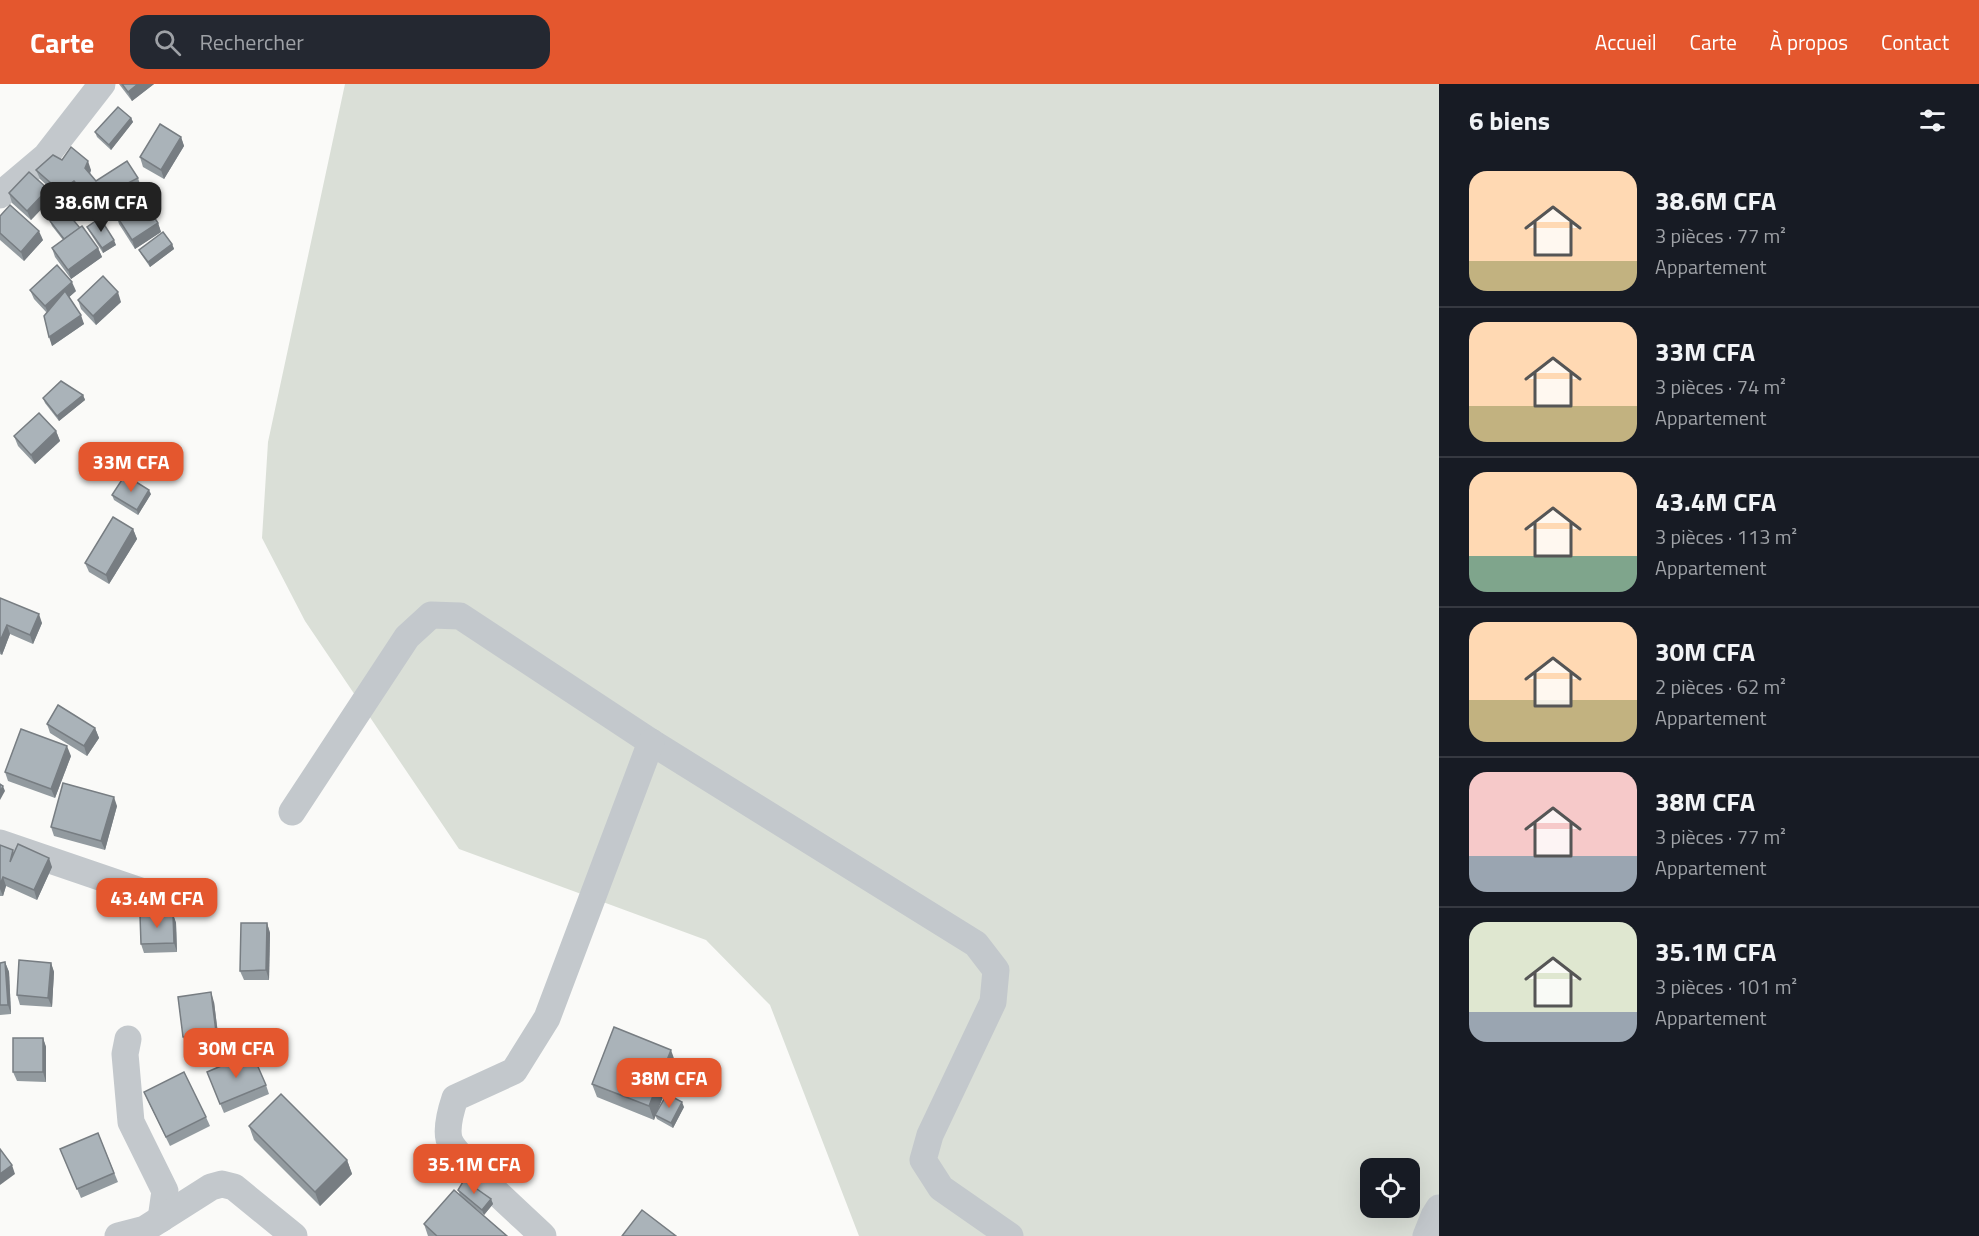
<!DOCTYPE html>
<html lang="fr">
<meta charset="utf-8">
<style>
:root{--surface:#171b24;--page:#242831;--text:#f1f3f6;--muted:#9ea1a6;--line:#363941;--accent:#e4572e}
body{margin:0;font-family:"Titillium Web",sans-serif;background:var(--page);color:var(--text);height:100vh;display:flex;flex-direction:column;font-size:22px;white-space:nowrap}
*{box-sizing:border-box;margin:0}
p{font-size:20px;color:var(--muted)}
.icon{flex:none;width:33px;height:33px;fill:none;stroke:currentColor;stroke-width:2;stroke-linecap:round;stroke-linejoin:round}
.map{position:relative;flex:1;overflow:hidden}
.sheet{display:flex;flex-direction:column;background:var(--surface);width:540px}
.sheet>*{flex:none}
.controls{position:absolute;left:1360px;top:1074px;display:grid;gap:12px}
.controls a{display:grid;place-items:center;width:60px;height:60px;border-radius:12px;background:var(--surface);box-shadow:0 6px 24px #0002;font-size:30px}
.price{position:absolute;translate:-50% -51px;padding:0 14px;border-radius:12px;background:var(--accent);color:#fff;font-size:20px;line-height:39px;filter:drop-shadow(0 2px 3px #0008)}
.price::after{content:'';position:absolute;left:50%;top:36px;width:18px;height:14px;margin-left:-9px;background:inherit;clip-path:polygon(0 0,100% 0,50% 100%)}
.price.selected{background:#222;color:#fff}
ul{padding:0;list-style:none}
li{display:flex;align-items:center;gap:18px;height:150px;padding:0 30px}
li+li{border-top:2px solid var(--line)}
li span{display:grid;place-items:center;flex:none;width:168px;height:120px;border-radius:18px;color:#555}
li>.icon{margin-inline-start:auto}
span .icon{width:72px;height:72px;fill:#fffc;stroke-width:1}
li b{font-size:26px}
h2{display:flex;justify-content:space-between;align-items:center;height:72px;padding:0 30px;font-size:26px}
header{display:flex;align-items:center;gap:36px;box-sizing:border-box;height:84px;padding:0 30px;background:var(--accent);color:#fff}
header strong{font-size:28px}
nav{display:flex;gap:33px;margin-inline-start:auto;font-size:21px}
.search{width:420px;height:54px;background:var(--page);display:flex;align-items:center;gap:15px;box-sizing:border-box;padding:0 21px;border-radius:18px;color:var(--muted);font-size:22px}
main{display:flex;flex:1;min-height:0}
.map>svg:first-child{display:block}
</style>
<header>
<strong>Carte</strong>
<div class="search"><svg class="icon" aria-label="search" viewBox="0 0 24 24"><circle cx="10" cy="10" r="6"/><path d="M15 15l6 6"/></svg>Rechercher</div>
<nav><a>Accueil</a><a>Carte</a><a>À propos</a><a>Contact</a></nav>
</header>
<main>
<div class="map">
<svg width="1439" height="1152" viewBox="0 0 1439 1152">
<rect width="100%" height="100%" fill="#fafaf8"/>
<path fill="#dadfd7" fill-rule="evenodd" d="M345 0H1439V1152H859L770 921 706 856 459 765 305 537 262 454 268 358ZM1371 1084H1410V1124H1371Z"/>
<g fill="none" stroke-linecap="round" stroke-linejoin="round">
<g stroke="#c3c8cc" stroke-width="27">
<polyline points="0,111 46,72 102,0"/>
<polyline points="292,728 407,553 431,531 460,532 651,658 976,860 996,886 993,918 930,1051 923,1076 941,1104 1010,1152"/>
<polyline points="0,759 164,815"/>
<polyline points="128,955 125,970 131,1038 165,1107 161,1135"/>
<polyline points="118,1152 145,1145 211,1103 222,1100 234,1103 294,1152"/>
<path d="M543 1152C527 1136 454 1072 449 1055 446 1043 451 1026 455 1014L514 987 547 934 651 658"/>
<polyline points="1426,1152 1434,1132 1439,1124"/>
</g>
</g>
<g fill="#929a9f">
<polygon points="119,0 154,0 132,17"/>
<polygon points="131,34 133,38 111,66 97,53 95,48"/>
<polygon points="181,53 184,62 164,95 143,83 140,73"/>
<polygon points="62,76 91,86 90,90 96,97 138,94 141,103 108,121 97,130 77,107 63,116 40,95 36,86"/>
<polygon points="9,109 51,115 31,136 12,119"/>
<polygon points="116,131 158,139 161,148 135,165 119,140"/>
<polygon points="0,132 43,156 24,177 0,156"/>
<polygon points="50,137 79,144 98,164 102,173 71,195 55,173 52,164 63,156 52,142"/>
<polygon points="87,143 116,161 103,169 89,147"/>
<polygon points="172,160 174,165 150,183 141,170 139,166"/>
<polygon points="30,206 76,207 69,213 84,240 52,262 47,229 34,215"/>
<polygon points="78,216 121,218 96,241 81,225"/>
<polygon points="83,311 85,316 59,337 45,319 43,314"/>
<polygon points="56,347 60,357 35,380 18,362 14,352"/>
<polygon points="151,410 138,431 114,416 112,411"/>
<polygon points="133,445 137,455 109,500 89,488 85,479"/>
<polygon points="0,514 42,539 33,560 10,550 2,571 0,570"/>
<polygon points="47,640 95,644 99,654 87,672 50,649"/>
<polygon points="71,672 55,714 8,697 5,688"/>
<polygon points="117,722 105,766 54,752 51,743"/>
<polygon points="0,761 14,768 52,783 37,816 6,802 3,812 0,812"/>
<polygon points="173,830 176,839 177,868 144,869 141,860"/>
<polygon points="267,839 270,849 269,896 244,896 240,887"/>
<polygon points="5,878 9,888 11,930 0,931 0,879"/>
<polygon points="51,879 54,888 52,923 20,921 17,911"/>
<polygon points="214,918 219,958 187,962 183,953"/>
<polygon points="43,954 46,963 46,998 17,997 13,988"/>
<polygon points="676,980 657,1027 684,1023 673,1044 657,1035 655,1031 654,1036 597,1013 592,1000"/>
<polygon points="207,988 266,1001 269,1010 224,1029"/>
<polygon points="144,1008 206,1033 210,1042 170,1062 148,1017"/>
<polygon points="249,1042 347,1076 352,1090 320,1122 254,1056"/>
<polygon points="98,1049 118,1098 81,1114 64,1074"/>
<polygon points="458,1106 491,1115 493,1120 484,1131 464,1115 507,1152 428,1152 424,1140 460,1111"/>
</g>
<g fill="#777d82">
<polygon points="138,0 154,0 132,17 128,8"/>
<polygon points="131,34 133,38 111,66 109,61"/>
<polygon points="181,53 184,62 164,95 161,86"/>
<polygon points="88,77 91,86 88,94 85,84"/>
<polygon points="74,97 77,107 63,116 60,107"/>
<polygon points="48,105 51,115 31,136 27,127"/>
<polygon points="105,111 108,121 97,130 94,120"/>
<polygon points="158,139 161,148 135,165 132,156"/>
<polygon points="39,147 43,156 24,177 21,168"/>
<polygon points="114,156 116,161 103,169 102,164"/>
<polygon points="172,160 174,165 150,183 148,178"/>
<polygon points="98,164 102,173 71,195 68,186"/>
<polygon points="72,198 76,207 49,231 45,222"/>
<polygon points="118,208 121,218 96,241 93,232"/>
<polygon points="81,231 84,240 52,262 49,253"/>
<polygon points="83,311 85,316 59,337 57,332"/>
<polygon points="56,347 60,357 35,380 31,371"/>
<polygon points="149,406 151,410 138,431 137,426"/>
<polygon points="133,445 137,455 109,500 106,491"/>
<polygon points="39,530 42,539 33,560 30,551"/>
<polygon points="7,541 10,550 2,571 0,567 0,557"/>
<polygon points="95,644 99,654 87,672 84,662"/>
<polygon points="67,662 71,672 55,714 51,705"/>
<polygon points="3,702 5,707 0,716 0,708"/>
<polygon points="114,713 117,722 105,766 101,757"/>
<polygon points="49,774 52,783 37,816 34,806"/>
<polygon points="3,793 6,802 3,812 0,805 0,801"/>
<polygon points="173,830 176,839 177,868 174,859"/>
<polygon points="267,839 270,849 269,896 266,886"/>
<polygon points="5,878 9,888 11,930 8,921"/>
<polygon points="51,879 54,888 52,923 48,914"/>
<polygon points="211,908 214,918 219,958 216,948"/>
<polygon points="43,954 46,963 46,998 43,988"/>
<polygon points="671,966 676,980 654,1036 649,1022"/>
<polygon points="682,1018 684,1023 673,1044 671,1039"/>
<polygon points="347,1076 352,1090 320,1122 315,1108"/>
<polygon points="12,1081 15,1090 0,1101 0,1090"/>
<polygon points="491,1115 493,1120 484,1131 482,1126"/>
</g>
<g fill="#aab3b9" stroke="#777d82" stroke-width="1.5">
<polygon points="122,0 138,0 128,8"/>
<polygon points="118,23 131,34 109,61 95,48"/>
<polygon points="160,40 181,53 161,86 140,73"/>
<polygon points="71,63 88,77 85,84 96,97 127,77 138,94 105,111 94,120 74,97 60,107 36,86 53,71 62,76"/>
<polygon points="29,88 48,105 27,127 9,109"/>
<polygon points="141,113 158,139 132,156 116,131"/>
<polygon points="10,121 39,147 21,168 0,149 0,132"/>
<polygon points="65,126 80,144 64,155 50,137"/>
<polygon points="100,134 114,156 102,164 87,143"/>
<polygon points="82,142 98,164 68,186 52,164"/>
<polygon points="163,148 172,160 148,178 139,166"/>
<polygon points="57,181 72,198 45,222 30,206"/>
<polygon points="103,192 118,208 93,232 78,216"/>
<polygon points="65,207 81,231 49,253 44,232"/>
<polygon points="61,297 83,311 57,332 43,314"/>
<polygon points="39,329 56,347 31,371 14,352"/>
<polygon points="125,391 149,406 137,426 112,411"/>
<polygon points="113,433 133,445 106,491 85,479"/>
<polygon points="0,514 39,530 30,551 7,541 0,557"/>
<polygon points="58,621 95,644 84,662 47,640"/>
<polygon points="21,645 67,662 51,705 5,688"/>
<polygon points="63,699 114,713 101,757 51,743"/>
<polygon points="0,700 3,702 0,708"/>
<polygon points="18,760 49,774 34,806 3,793 0,801 0,761 13,766 10,778"/>
<polygon points="173,830 174,859 141,860 140,831"/>
<polygon points="241,839 267,839 266,886 240,887"/>
<polygon points="19,876 51,879 48,914 17,911"/>
<polygon points="5,878 8,921 0,921 0,879"/>
<polygon points="211,908 216,948 183,953 178,913"/>
<polygon points="614,943 671,966 649,1022 592,1000"/>
<rect x="13" y="954" width="30" height="34"/>
<polygon points="252,969 266,1001 220,1020 207,988"/>
<polygon points="184,988 206,1033 166,1053 144,1008"/>
<polygon points="281,1010 347,1076 315,1108 249,1042"/>
<polygon points="667,1010 682,1018 671,1039 655,1031"/>
<polygon points="98,1049 114,1089 77,1105 60,1065"/>
<polygon points="0,1065 12,1081 0,1090"/>
<polygon points="464,1096 491,1115 482,1126 458,1106"/>
<polygon points="454,1106 507,1152 437,1152 424,1140"/>
<polygon points="642,1126 676,1152 622,1152"/>
</g>
</svg>
<div class="controls">
<a><svg class="icon" aria-label="locate" viewBox="0 0 24 24"><circle cx="12" cy="12" r="6"/><path d="M12 2v4M12 18v4M2 12h4M18 12h4"/></svg></a>
</div>
<b class="price selected" style="left:101px;top:149px">38.6M CFA</b>
<b class="price" style="left:131px;top:409px">33M CFA</b>
<b class="price" style="left:157px;top:845px">43.4M CFA</b>
<b class="price" style="left:236px;top:995px">30M CFA</b>
<b class="price" style="left:669px;top:1025px">38M CFA</b>
<b class="price" style="left:474px;top:1111px">35.1M CFA</b>
</div>
<section class="sheet">
<h2>6 biens<svg class="icon" aria-label="filters" viewBox="0 0 24 24"><path d="M4 7h16M4 17h16"/><circle cx="9" cy="7" r="2"/><circle cx="15" cy="17" r="2"/></svg></h2>
<ul>
<li><span style="background:linear-gradient(#ffd9b3 75%,#c2b280 0)"><svg class="icon" aria-label="home" viewBox="0 0 24 24"><path d="M3 11l9-7 9 7M6 9v11h12V9"/></svg></span><div><b>38.6M CFA</b><p>3 pièces · 77 m²</p><p>Appartement</p></div></li>
<li><span style="background:linear-gradient(#ffd9b3 70%,#c2b280 0)"><svg class="icon" aria-label="home" viewBox="0 0 24 24"><path d="M3 11l9-7 9 7M6 9v11h12V9"/></svg></span><div><b>33M CFA</b><p>3 pièces · 74 m²</p><p>Appartement</p></div></li>
<li><span style="background:linear-gradient(#ffd9b3 70%,#7fa58c 0)"><svg class="icon" aria-label="home" viewBox="0 0 24 24"><path d="M3 11l9-7 9 7M6 9v11h12V9"/></svg></span><div><b>43.4M CFA</b><p>3 pièces · 113 m²</p><p>Appartement</p></div></li>
<li><span style="background:linear-gradient(#ffd9b3 65%,#c2b280 0)"><svg class="icon" aria-label="home" viewBox="0 0 24 24"><path d="M3 11l9-7 9 7M6 9v11h12V9"/></svg></span><div><b>30M CFA</b><p>2 pièces · 62 m²</p><p>Appartement</p></div></li>
<li><span style="background:linear-gradient(#f6c9c9 70%,#9aa5b1 0)"><svg class="icon" aria-label="home" viewBox="0 0 24 24"><path d="M3 11l9-7 9 7M6 9v11h12V9"/></svg></span><div><b>38M CFA</b><p>3 pièces · 77 m²</p><p>Appartement</p></div></li>
<li><span style="background:linear-gradient(#dfe7d0 75%,#9aa5b1 0)"><svg class="icon" aria-label="home" viewBox="0 0 24 24"><path d="M3 11l9-7 9 7M6 9v11h12V9"/></svg></span><div><b>35.1M CFA</b><p>3 pièces · 101 m²</p><p>Appartement</p></div></li>
</ul>
</section>
</main>
